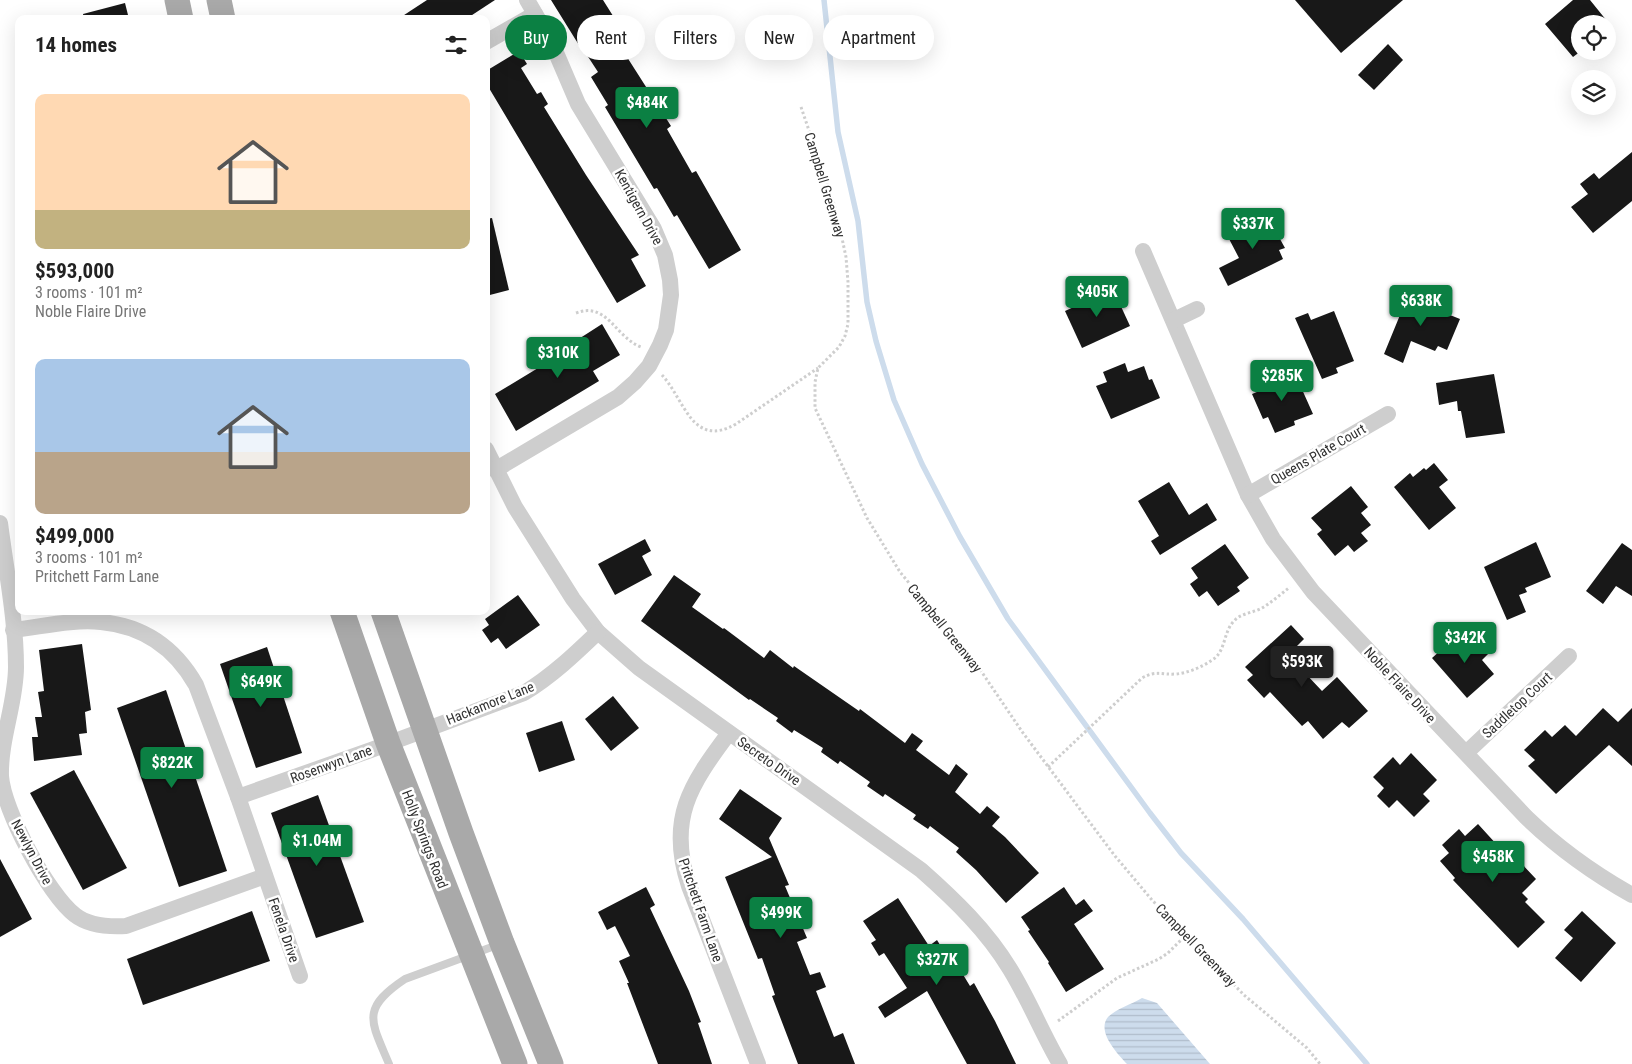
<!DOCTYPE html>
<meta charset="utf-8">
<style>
:root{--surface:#fff;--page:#f6f6f6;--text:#222;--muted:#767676;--accent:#0b8043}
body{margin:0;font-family:"Roboto Condensed",sans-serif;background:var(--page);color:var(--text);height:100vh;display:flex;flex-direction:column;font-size:19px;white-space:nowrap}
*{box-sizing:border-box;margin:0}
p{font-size:16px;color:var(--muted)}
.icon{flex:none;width:28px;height:28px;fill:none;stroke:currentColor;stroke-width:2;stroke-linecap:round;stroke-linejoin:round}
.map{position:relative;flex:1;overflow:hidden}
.side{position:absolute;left:15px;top:15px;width:475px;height:600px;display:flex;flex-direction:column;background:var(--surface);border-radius:10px;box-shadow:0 5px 20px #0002}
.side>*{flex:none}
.hud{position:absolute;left:505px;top:15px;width:475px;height:45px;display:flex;gap:10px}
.controls{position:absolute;left:1571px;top:15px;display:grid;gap:10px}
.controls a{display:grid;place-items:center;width:45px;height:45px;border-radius:50%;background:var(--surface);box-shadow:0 5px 20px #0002;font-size:25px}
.price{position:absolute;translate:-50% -42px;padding:0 11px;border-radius:5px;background:var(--accent);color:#fff;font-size:16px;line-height:32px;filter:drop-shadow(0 1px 2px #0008)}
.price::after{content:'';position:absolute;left:50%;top:30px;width:15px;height:11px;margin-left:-8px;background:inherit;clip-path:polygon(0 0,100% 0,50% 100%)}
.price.active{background:#222;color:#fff}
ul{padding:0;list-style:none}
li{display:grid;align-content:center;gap:10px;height:265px;padding:0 20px}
li span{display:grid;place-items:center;height:155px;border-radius:10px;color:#555}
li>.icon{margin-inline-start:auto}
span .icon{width:90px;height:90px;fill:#fffc;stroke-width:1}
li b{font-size:21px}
h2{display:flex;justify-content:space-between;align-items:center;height:60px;padding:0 20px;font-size:21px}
.chip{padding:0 18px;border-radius:22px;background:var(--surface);box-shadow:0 5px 20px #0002;font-size:18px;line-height:45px}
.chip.active{background:var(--accent);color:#fff}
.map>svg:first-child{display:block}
</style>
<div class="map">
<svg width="1632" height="1064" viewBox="0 0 1632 1064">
<defs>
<pattern id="water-rules" width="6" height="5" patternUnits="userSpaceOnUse" patternTransform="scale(1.25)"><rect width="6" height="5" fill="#cddcec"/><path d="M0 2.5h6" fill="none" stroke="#b0bdcb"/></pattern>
</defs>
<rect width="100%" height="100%" fill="#fff"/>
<path fill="url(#water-rules)" d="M1142 998 1157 1003 1210 1064H1127C1118 1054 1096 1032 1108 1017 1116 1009 1132 1004 1142 998Z"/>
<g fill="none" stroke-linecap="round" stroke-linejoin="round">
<polyline stroke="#cddcec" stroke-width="5.5" points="824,0 838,132 858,221 867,302 876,341 894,400 922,464 960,537 1008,619 1150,813 1181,853 1243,919 1367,1064"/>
</g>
<g fill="#181818">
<polygon points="427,0 495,0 466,19 398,19"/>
<polygon points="551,0 603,0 620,27 611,32 671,126 667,129 692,173 696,171 741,250 709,269 677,215 674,217 657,188 654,189 605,107 608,105 591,77 598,72 583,49 582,50"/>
<polygon points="1295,0 1403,0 1341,53"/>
<polygon points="1573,0 1590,0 1611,26 1608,29 1608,24 1580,24 1581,51 1573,57 1545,24"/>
<polygon points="125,3 129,19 84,19 83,14"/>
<polygon points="1388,44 1403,60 1374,90 1358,75"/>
<polygon points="519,51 527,64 521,68 537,94 541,92 548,104 544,107 586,175 639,255 631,259 646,286 617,303 486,83 486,71"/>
<polygon points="1632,152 1632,201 1593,233 1571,207 1588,194 1580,184 1594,173 1599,179"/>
<polygon points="1262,216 1267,227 1276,222 1284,237 1280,239 1285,248 1279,250 1283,259 1228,286 1219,268 1239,258 1227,235"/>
<polygon points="492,218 509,290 486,296 486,219"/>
<polygon points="1113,289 1130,326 1082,348 1065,311"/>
<polygon points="1401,295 1416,301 1417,297 1426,300 1428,296 1444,302 1440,311 1460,319 1447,350 1438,346 1435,351 1411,341 1403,363 1384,354 1400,315 1393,313"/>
<polygon points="1334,311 1354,361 1336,368 1338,373 1322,379 1295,318 1308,313 1311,320"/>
<polygon points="602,324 620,355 593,371 599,381 516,431 495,394 576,345 574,342"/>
<polygon points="1125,363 1128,372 1144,366 1149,380 1152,379 1160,398 1111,419 1096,386 1107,382 1103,372"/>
<polygon points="1282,371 1285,381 1296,376 1313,414 1294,421 1295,425 1275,433 1268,417 1263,419 1252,394 1269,387 1266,378"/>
<polygon points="1494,374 1505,433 1466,438 1461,411 1458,411 1457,401 1439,405 1436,383"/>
<polygon points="1434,463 1448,480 1439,487 1456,508 1429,530 1394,487 1410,473 1413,477 1424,468 1426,470"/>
<polygon points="1169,482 1189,515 1207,503 1217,520 1160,555 1151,541 1159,536 1138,501"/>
<polygon points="1351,486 1368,507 1361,513 1371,525 1361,533 1368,541 1354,552 1348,545 1335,556 1317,534 1322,530 1311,518"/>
<polygon points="645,539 651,551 642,556 652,575 615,595 598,564"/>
<polygon points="1536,542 1551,577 1525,588 1527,592 1519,595 1526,612 1507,620 1484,567"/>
<polygon points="1622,543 1632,550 1632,596 1616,586 1603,604 1586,591"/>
<polygon points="1225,544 1249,578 1237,587 1240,591 1218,606 1207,591 1199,597 1190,584 1198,578 1191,568"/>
<polygon points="674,575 701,594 692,607 723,629 724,628 764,658 770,650 793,668 794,666 859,711 860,709 905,743 912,733 923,741 916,750 949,775 956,764 968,774 955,792 980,814 987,806 1000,817 992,826 1005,837 1039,873 1006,903 976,870 956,852 959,848 930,826 928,829 913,819 916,815 885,794 883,797 867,786 870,782 840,761 838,764 821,752 823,748 794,730 792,733 776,721 778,718 750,699 749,700 641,621"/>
<polygon points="518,595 540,625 506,649 498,638 491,643 482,630 489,625 485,619"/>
<polygon points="1291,625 1304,639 1288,655 1322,691 1337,677 1368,711 1349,728 1342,722 1323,739 1308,721 1302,726 1270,692 1264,698 1247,680 1253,675 1245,667"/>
<polygon points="1458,635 1467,644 1474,637 1489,653 1482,660 1494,674 1467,698 1432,658"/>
<polygon points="82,644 91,710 85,712 87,733 79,734 82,755 34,761 32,737 38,737 35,717 42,717 38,692 44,691 39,650"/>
<polygon points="267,647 302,753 256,768 220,664"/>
<polygon points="166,690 227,871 179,887 117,708"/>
<polygon points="613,696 639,728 611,751 585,719"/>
<polygon points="1603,708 1618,722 1632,708 1632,766 1609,745 1556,794 1528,766 1535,760 1524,750 1545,730 1552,737 1565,725 1576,736"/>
<polygon points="562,721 575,760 539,772 526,733"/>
<polygon points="1411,753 1437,780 1423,794 1430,801 1414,817 1397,800 1389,808 1377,796 1384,788 1373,777 1393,757 1400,765"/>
<polygon points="74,770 127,868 83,890 30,793"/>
<polygon points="740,789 782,818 769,838 789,885 785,886 807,938 797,942 810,975 820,972 826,987 816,991 834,1037 843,1033 855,1064 798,1064 772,996 775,995 762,958 758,959 725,877 772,857 719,819"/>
<polygon points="318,795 364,922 316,938 271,813"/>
<polygon points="1478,824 1518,868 1522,864 1536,879 1522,893 1528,899 1525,902 1545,922 1518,948 1453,880 1455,878 1440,861 1449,853 1442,845 1459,829 1465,836"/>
<polygon points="0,859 32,919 0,937"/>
<polygon points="646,887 655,905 650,908 689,991 701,1022 698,1023 712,1064 658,1064 627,983 629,983 619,961 630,956 615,926 607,930 598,912"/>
<polygon points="1064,887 1076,905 1084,899 1093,911 1074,924 1104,969 1066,992 1048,963 1049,962 1028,931 1030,930 1021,917"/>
<polygon points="898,898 929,946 937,940 945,953 948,950 970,986 974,983 995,1021 1016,1064 967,1064 927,991 885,1018 878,1007 907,988 884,953 879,956 871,943 876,940 863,921"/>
<polygon points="252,911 270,961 143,1005 127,959"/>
<polygon points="1582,911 1616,943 1581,982 1555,958 1573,938 1564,930"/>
</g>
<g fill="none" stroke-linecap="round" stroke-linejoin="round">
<g stroke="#cecece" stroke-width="3" stroke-dasharray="2.5 2.5" stroke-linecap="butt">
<polyline points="801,107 836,210 846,257 848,282 848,324 845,336 839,347 818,368 815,382 815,408 867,518 900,572 979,668 1023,733 1115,856 1152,900 1244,995 1307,1048 1320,1064"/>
<path d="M576 313C607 301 615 337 641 347"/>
<path d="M662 375C685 400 692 449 736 424L818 368"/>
<path d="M1048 767 1142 678C1156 670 1162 675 1176 674 1188 673 1202 667 1212 660 1226 652 1223 632 1234 621 1241 613 1253 613 1262 608 1272 602 1281 594 1290 587"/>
<polyline points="1058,1021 1117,978 1159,959 1168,953 1186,935"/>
</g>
<path stroke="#cecece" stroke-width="8" d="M389 1064C371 1021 360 1009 405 979L500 944"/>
<g stroke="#cecece" stroke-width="16">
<polyline points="486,42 535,14"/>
<path d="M1143 251 1248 495 1273 539 1313 592 1526 817C1558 848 1593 873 1632 895"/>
<polyline points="1174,320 1197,309"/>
<path d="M486 449 515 507 573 599 598 632 639 668 921 870C955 900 987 931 1010 969 1029 1000 1042 1033 1060 1064"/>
<polyline points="495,470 618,397 635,382 649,366 660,345 666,330 671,295 670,280 665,255 654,229 578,104 551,41 527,0"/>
<polyline points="1248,495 1388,414"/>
<path d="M0 523C6 570 16 620 16 667 16 703 0 739 1 776 3 809 48 895 75 915 89 926 108 927 126 926L265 876"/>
<path d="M13 630C41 627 72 619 101 622 144 626 175 648 196 685L238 797 300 976"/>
<path d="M729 733C690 785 667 819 689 886L758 1064"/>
<polyline points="1466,753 1569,656"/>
<path d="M238 797 371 750 524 693C552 676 575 654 598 632"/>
</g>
<g stroke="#a9a9a9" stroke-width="25">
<polyline points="177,0 181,19"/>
<polyline points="219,0 223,19"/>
<polyline points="342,611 388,743 515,1064"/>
<polyline points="383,611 461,833 502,943 551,1064"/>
</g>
</g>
<g text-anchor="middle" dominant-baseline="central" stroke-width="5" stroke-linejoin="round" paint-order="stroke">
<g font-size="14" fill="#313131" stroke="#fff">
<text transform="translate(825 185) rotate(73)">Campbell Greenway</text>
<text transform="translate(639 207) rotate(61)">Kentigern Drive</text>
<text transform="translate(1318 454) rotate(-30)">Queens Plate Court</text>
<text transform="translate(945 628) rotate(51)">Campbell Greenway</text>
<text transform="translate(1400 685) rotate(47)">Noble Flaire Drive</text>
<text transform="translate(490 703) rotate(-22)">Hackamore Lane</text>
<text transform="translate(1517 705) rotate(-43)">Saddletop Court</text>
<text transform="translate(769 761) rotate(35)">Secreto Drive</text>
<text transform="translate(331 764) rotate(-20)">Rosenwyn Lane</text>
<text transform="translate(425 839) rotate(69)">Holly Springs Road</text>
<text transform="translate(32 852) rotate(62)">Newlyn Drive</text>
<text transform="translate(701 910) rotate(71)">Pritchett Farm Lane</text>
<text transform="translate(284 930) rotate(71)">Fenela Drive</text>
<text transform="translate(1196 945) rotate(46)">Campbell Greenway</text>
</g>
</g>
</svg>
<div class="controls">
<a><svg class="icon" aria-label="locate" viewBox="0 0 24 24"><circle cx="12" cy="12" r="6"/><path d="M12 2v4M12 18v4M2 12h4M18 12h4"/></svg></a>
<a><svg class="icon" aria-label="layers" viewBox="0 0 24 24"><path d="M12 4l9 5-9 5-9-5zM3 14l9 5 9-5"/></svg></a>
</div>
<b class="price" style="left:647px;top:129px">$484K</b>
<b class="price" style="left:1253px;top:250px">$337K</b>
<b class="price" style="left:1097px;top:318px">$405K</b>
<b class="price" style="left:1421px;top:327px">$638K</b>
<b class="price" style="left:558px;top:379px">$310K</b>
<b class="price" style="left:1282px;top:402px">$285K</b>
<b class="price" style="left:1465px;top:664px">$342K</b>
<b class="price active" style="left:1302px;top:688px">$593K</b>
<b class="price" style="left:261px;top:708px">$649K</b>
<b class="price" style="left:172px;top:789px">$822K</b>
<b class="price" style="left:317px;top:867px">$1.04M</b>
<b class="price" style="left:1493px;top:883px">$458K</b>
<b class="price" style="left:781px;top:939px">$499K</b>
<b class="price" style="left:937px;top:986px">$327K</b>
<div class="hud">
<a class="chip active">Buy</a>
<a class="chip">Rent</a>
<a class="chip">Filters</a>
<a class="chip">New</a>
<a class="chip">Apartment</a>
</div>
<section class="side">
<h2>14 homes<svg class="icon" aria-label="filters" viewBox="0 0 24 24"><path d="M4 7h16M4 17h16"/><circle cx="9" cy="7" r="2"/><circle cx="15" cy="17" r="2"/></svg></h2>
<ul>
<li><span style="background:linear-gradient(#ffd9b3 75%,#c2b280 0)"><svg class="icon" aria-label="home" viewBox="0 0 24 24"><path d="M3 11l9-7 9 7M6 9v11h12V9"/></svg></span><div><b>$593,000</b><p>3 rooms · 101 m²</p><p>Noble Flaire Drive</p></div></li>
<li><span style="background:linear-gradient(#a9c7e8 60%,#b9a48a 0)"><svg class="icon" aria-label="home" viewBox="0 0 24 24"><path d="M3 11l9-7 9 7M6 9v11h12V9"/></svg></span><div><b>$499,000</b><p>3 rooms · 101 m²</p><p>Pritchett Farm Lane</p></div></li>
</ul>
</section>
</div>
